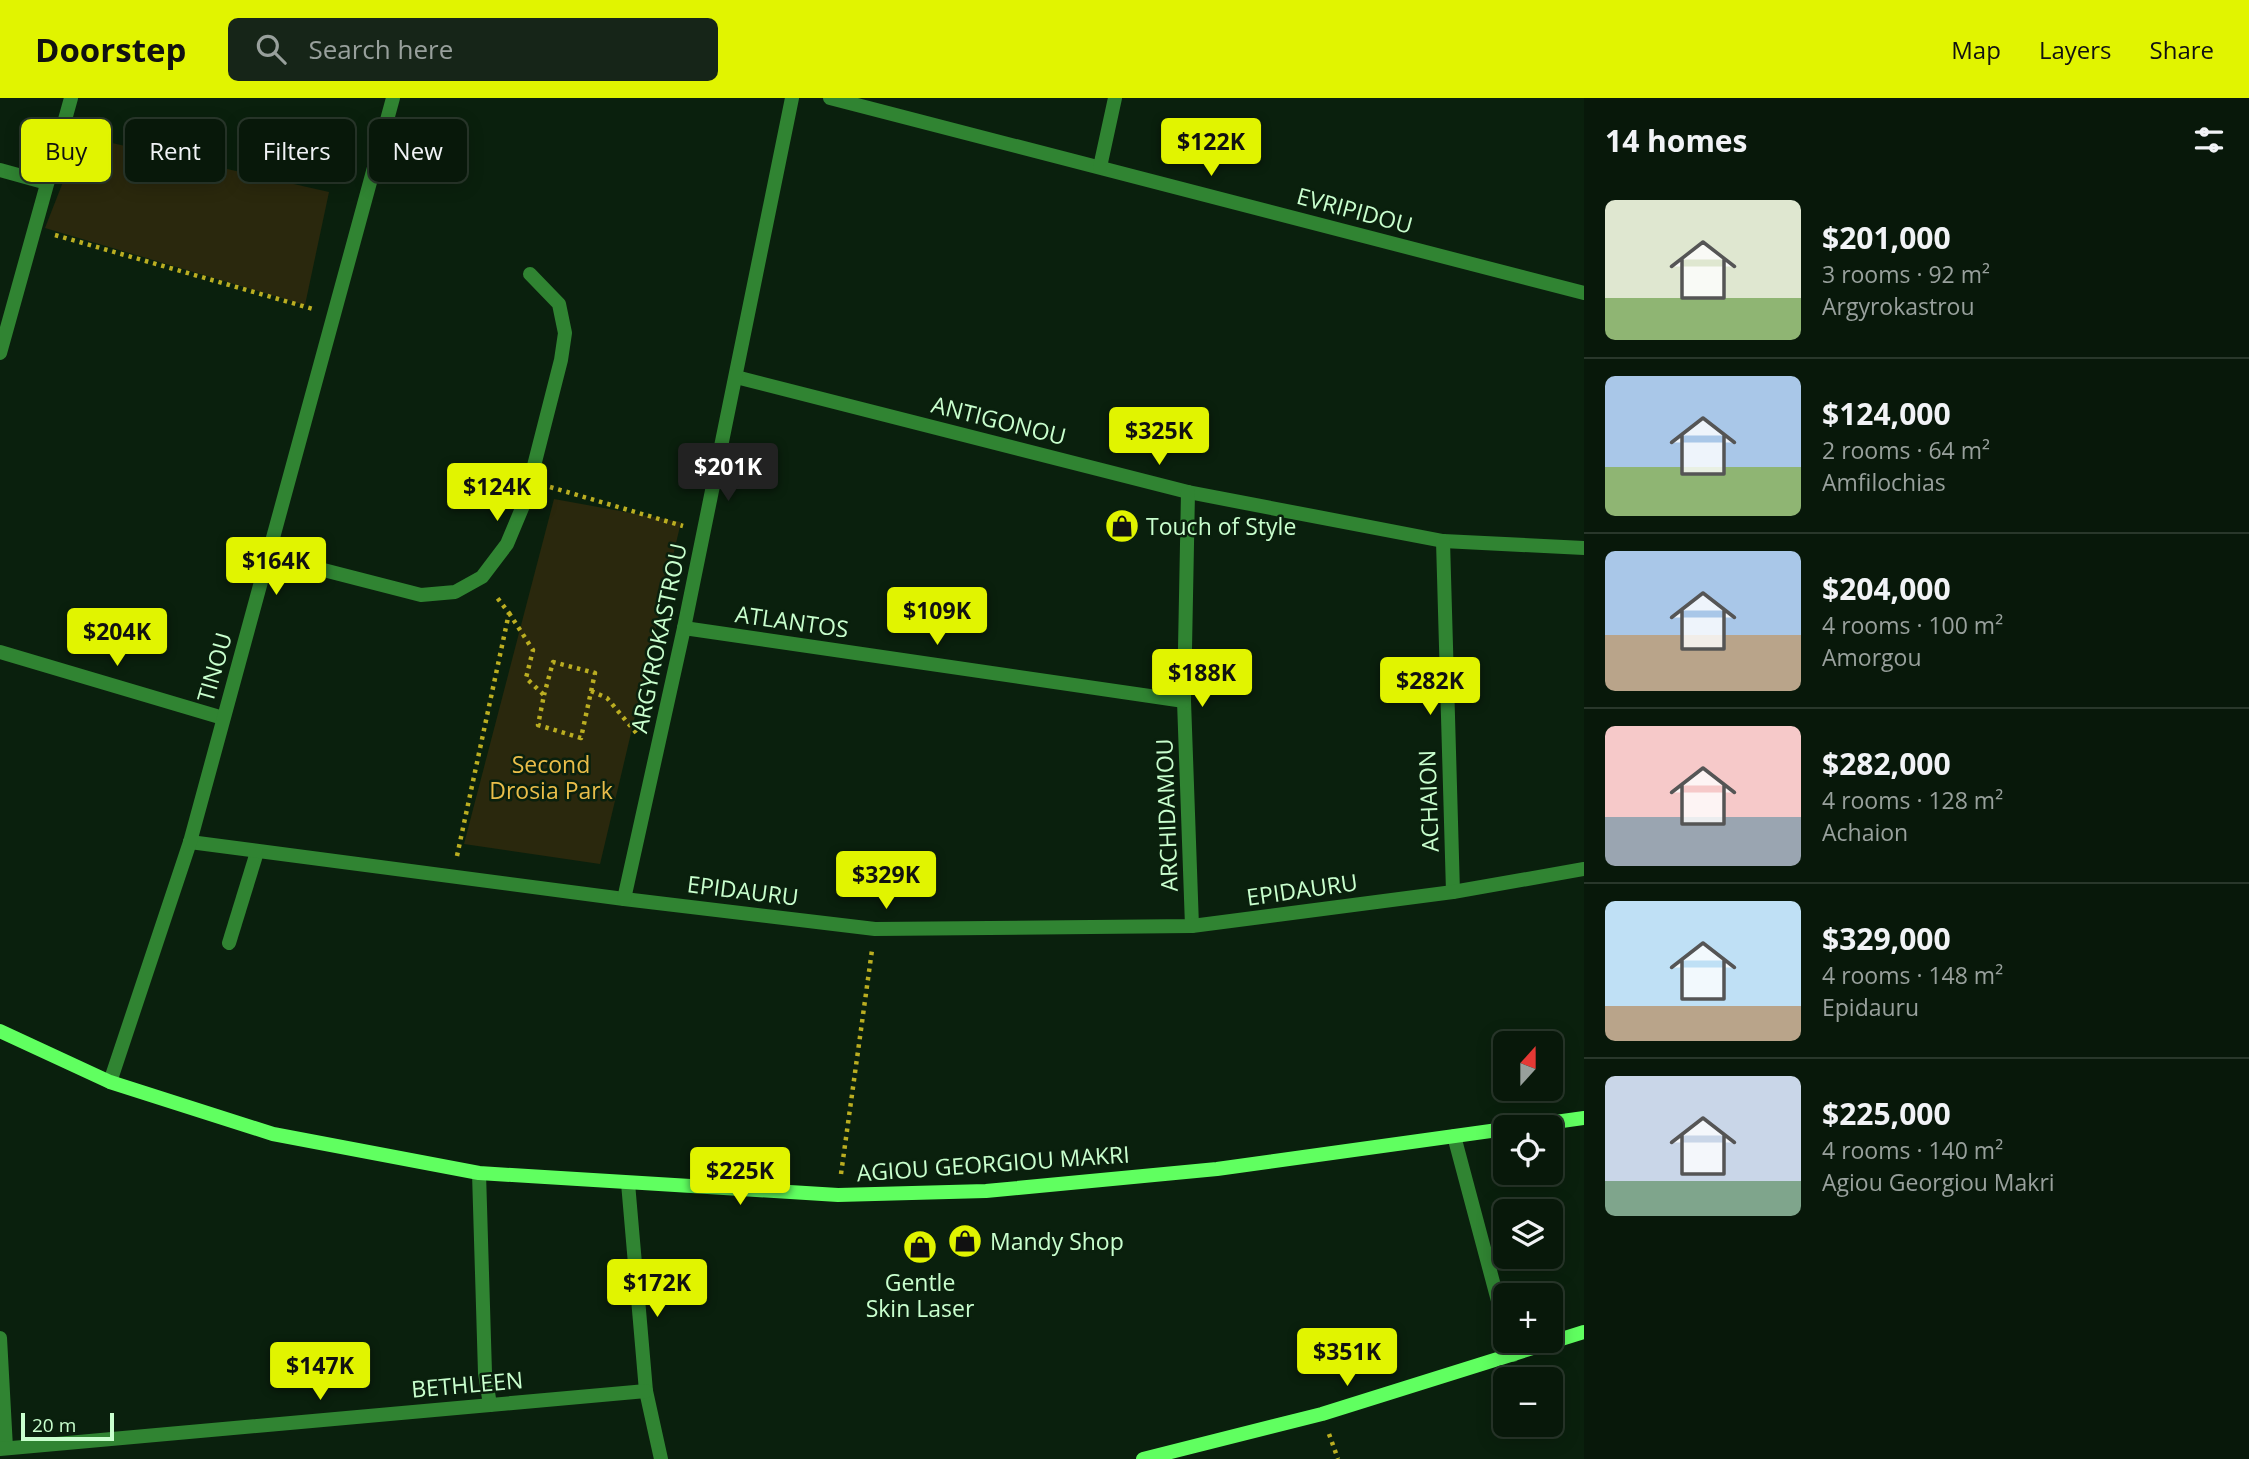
<!DOCTYPE html>
<meta charset="utf-8">
<style>
:root{--surface:#08180a;--page:#162518;--text:#f1f3f6;--muted:#98a09c;--line:#29372b;--accent:#e1f400}
body{margin:0;font-family:"Open Sans",sans-serif;background:var(--page);color:var(--text);height:100vh;display:flex;flex-direction:column;font-size:26px;white-space:nowrap}
*{box-sizing:border-box;margin:0}
p{font-size:23px;color:var(--muted)}
.icon{flex:none;width:38px;height:38px;fill:none;stroke:currentColor;stroke-width:2;stroke-linecap:round;stroke-linejoin:round}
.map{position:relative;flex:1;overflow:hidden}
.side{display:flex;flex-direction:column;background:var(--surface);width:665px}
.side>*{flex:none}
.top-card{position:absolute;left:21px;top:21px;width:665px;height:63px;display:flex;gap:14px}
.needle{width:46px;rotate:21deg}
.tools{position:absolute;left:1493px;top:933px;display:grid;gap:14px}
.tools a{display:grid;place-items:center;width:70px;height:70px;border-radius:10px;background:var(--surface);box-shadow:0 4px 18px #0003,0 0 0 2px var(--line);font-size:35px}
.scale{position:absolute;left:21px;bottom:18px;width:93px;box-sizing:border-box;padding-left:7px;border:4px solid #c9ffce;border-top:0;font-size:19px;line-height:24px;white-space:nowrap;color:#c9ffce;-webkit-text-stroke:5px #0a200d;paint-order:stroke}
.price{position:absolute;translate:-50% -60px;padding:0 16px;border-radius:7px;background:var(--accent);color:#111;font-size:23px;line-height:46px;filter:drop-shadow(0 2px 4px #0008)}
.price::after{content:'';position:absolute;left:50%;top:42px;width:21px;height:16px;margin-left:-10px;background:inherit;clip-path:polygon(0 0,100% 0,50% 100%)}
.price.active{background:#222;color:#fff}
ul{padding:0;list-style:none}
li{display:flex;align-items:center;gap:21px;height:175px;padding:0 21px}
li+li{border-top:2px solid var(--line)}
li span{display:grid;place-items:center;flex:none;width:196px;height:140px;border-radius:10px;color:#555}
li>.icon{margin-inline-start:auto}
span .icon{width:84px;height:84px;fill:#fffc;stroke-width:1}
li b{font-size:30px}
h2{display:flex;justify-content:space-between;align-items:center;height:84px;padding:0 21px;font-size:30px}
.tag{padding:0 24px;border-radius:10px;background:var(--surface);box-shadow:0 4px 18px #0003,0 0 0 2px var(--line);font-size:24px;line-height:63px}
.tag.active{background:var(--accent);color:#111}
header{display:flex;align-items:center;gap:42px;box-sizing:border-box;height:98px;padding:0 35px;background:var(--accent);color:#111}
header strong{font-size:33px}
nav{display:flex;gap:38px;margin-inline-start:auto;font-size:24px}
.search{width:490px;height:63px;background:var(--page);display:flex;align-items:center;gap:18px;box-sizing:border-box;padding:0 24px;border-radius:10px;color:var(--muted);font-size:26px}
main{display:flex;flex:1;min-height:0}
.map>svg:first-child{display:block}
</style>
<header>
<strong>Doorstep</strong>
<div class="search"><svg class="icon" aria-label="search" viewBox="0 0 24 24"><circle cx="10" cy="10" r="6"/><path d="M15 15l6 6"/></svg>Search here</div>
<nav><a>Map</a><a>Layers</a><a>Share</a></nav>
</header>
<main>
<div class="map">
<svg width="1584" height="1361" viewBox="0 0 1584 1361">
<rect width="100%" height="100%" fill="#0a200d"/>
<g fill="#2a280d">
<polygon points="81,38 329,94 305,207 45,130"/>
<polygon points="554,401 681,424 600,766 464,746"/>
</g>
<g fill="none" stroke-linecap="round" stroke-linejoin="round">
<g stroke="#bbae21" stroke-width="4.5" stroke-dasharray="3.5 5" stroke-linecap="butt">
<polyline points="55,137 313,211"/>
<polyline points="550,389 683,428"/>
<polyline points="509,515 533,552 526,580 544,597 538,627 581,640 595,575 553,564 544,597"/>
<polyline points="591,593 607,600 638,637"/>
<polyline points="457,758 509,515 495,497"/>
<polyline points="841,1076 872,852"/>
<polyline points="1329,1336 1338,1361"/>
</g>
<g stroke="#308432" stroke-width="14">
<polyline points="229,845 257,754"/>
<polyline points="479,1075 485,1275 490,1307"/>
</g>
<g stroke="#308432" stroke-width="14">
<polyline points="830,0 1584,195"/>
<polyline points="1100,69 1115,0"/>
<polyline points="0,72 47,85"/>
<polyline points="0,255 71,0"/>
<polyline points="736,279 1188,394 1443,443 1584,450"/>
<polyline points="1188,394 1184,603 1192,828"/>
<polyline points="1443,443 1453,794"/>
<polyline points="269,458 421,497 455,494 482,479 507,446 525,403 561,262 565,235 559,206 530,176"/>
<polyline points="684,530 1184,603"/>
<polyline points="0,554 223,620"/>
<polyline points="190,744 624,801 875,831 1192,828 1453,794 1584,771"/>
<polyline points="624,801 684,530 792,0"/>
<polyline points="110,984 190,744 393,0"/>
<polyline points="1454,1038 1505,1229"/>
<polyline points="628,1085 646,1293 661,1361"/>
<polyline points="0,1240 6,1350"/>
<polyline points="1509,1242 1513,1257"/>
<polyline points="0,1351 646,1293"/>
</g>
<g stroke="#60ff60" stroke-width="14">
<polyline points="0,933 110,984 273,1036 479,1075 838,1097 986,1093 1217,1071 1505,1031"/>
<polyline points="1520,1029 1584,1020"/>
<polyline points="1143,1361 1322,1316 1584,1234"/>
</g>
</g>
<defs>
<g id="shop-disc" transform="scale(1.75)"><circle r="9.5" fill="#e1f400" stroke="#0a200d"/><path d="M-5-2.5h2.3a2.7 3.5 0 0 1 5.4 0H5L5.5 6h-11ZM-1.5-2.5h3a1.5 2.3 0 0 0-3 0Z" fill="#111"/></g>
</defs>
<g fill-rule="evenodd">
<use href="#shop-disc" x="1122" y="428"/>
<use href="#shop-disc" x="965" y="1143"/>
<use href="#shop-disc" x="920" y="1149"/>
</g>
<g text-anchor="middle" dominant-baseline="central" stroke-width="5" stroke-linejoin="round" paint-order="stroke">
<g font-size="23" fill="#c9ffce" stroke="#0a200d">
<text transform="translate(1355 112) rotate(15)">EVRIPIDOU</text>
<text transform="translate(999 322) rotate(14)">ANTIGONOU</text>
<text transform="translate(792 523) rotate(8)">ATLANTOS</text>
<text transform="translate(658 540) rotate(-78)">ARGYROKASTROU</text>
<text transform="translate(214 569) rotate(-74)">TINOU</text>
<text transform="translate(1428 703) rotate(-92)">ACHAION</text>
<text transform="translate(1166 717) rotate(-92)">ARCHIDAMOU</text>
<text transform="translate(1302 791) rotate(-8)">EPIDAURU</text>
<text transform="translate(743 792) rotate(7)">EPIDAURU</text>
<text transform="translate(993 1065) rotate(-4)">AGIOU GEORGIOU MAKRI</text>
<text transform="translate(467 1286) rotate(-5)">BETHLEEN</text>
</g>
<g font-size="23" fill="#c9ffce" stroke="#0a200d" text-anchor="start">
<text x="1146" y="428">Touch of Style</text>
<text x="990" y="1143">Mandy Shop</text>
<text x="920" y="1184" text-anchor="middle">Gentle<tspan x="920" dy="26">Skin Laser</tspan></text>
</g>
<g font-size="23" fill="#eabe4a" stroke="#0a200d">
<text x="551" y="666">Second<tspan x="551" dy="26">Drosia Park</tspan></text>
</g>
</g>
</svg>
<div class="tools">
<a><svg class="needle" viewBox="-14 -14 28 28"><path d="M0-13l5 13h-10z" fill="#e53935"/><path d="M0 13l5-13h-10z" fill="#98a09c"/></svg></a>
<a><svg class="icon" aria-label="locate" viewBox="0 0 24 24"><circle cx="12" cy="12" r="6"/><path d="M12 2v4M12 18v4M2 12h4M18 12h4"/></svg></a>
<a><svg class="icon" aria-label="layers" viewBox="0 0 24 24"><path d="M12 4l9 5-9 5-9-5zM3 14l9 5 9-5"/></svg></a>
<a>+</a>
<a>−</a>
</div>
<div class="scale">20 m</div>
<b class="price" style="left:1211px;top:80px">$122K</b>
<b class="price" style="left:1159px;top:369px">$325K</b>
<b class="price active" style="left:728px;top:405px">$201K</b>
<b class="price" style="left:497px;top:425px">$124K</b>
<b class="price" style="left:276px;top:499px">$164K</b>
<b class="price" style="left:937px;top:549px">$109K</b>
<b class="price" style="left:117px;top:570px">$204K</b>
<b class="price" style="left:1202px;top:611px">$188K</b>
<b class="price" style="left:1430px;top:619px">$282K</b>
<b class="price" style="left:886px;top:813px">$329K</b>
<b class="price" style="left:740px;top:1109px">$225K</b>
<b class="price" style="left:657px;top:1221px">$172K</b>
<b class="price" style="left:1347px;top:1290px">$351K</b>
<b class="price" style="left:320px;top:1304px">$147K</b>
<div class="top-card">
<a class="tag active">Buy</a>
<a class="tag">Rent</a>
<a class="tag">Filters</a>
<a class="tag">New</a>
</div>
</div>
<section class="side">
<h2>14 homes<svg class="icon" aria-label="filters" viewBox="0 0 24 24"><path d="M4 7h16M4 17h16"/><circle cx="9" cy="7" r="2"/><circle cx="15" cy="17" r="2"/></svg></h2>
<ul>
<li><span style="background:linear-gradient(#dfe7d0 70%,#8fb573 0)"><svg class="icon" aria-label="home" viewBox="0 0 24 24"><path d="M3 11l9-7 9 7M6 9v11h12V9"/></svg></span><div><b>$201,000</b><p>3 rooms · 92 m²</p><p>Argyrokastrou</p></div></li>
<li><span style="background:linear-gradient(#a9c7e8 65%,#8fb573 0)"><svg class="icon" aria-label="home" viewBox="0 0 24 24"><path d="M3 11l9-7 9 7M6 9v11h12V9"/></svg></span><div><b>$124,000</b><p>2 rooms · 64 m²</p><p>Amfilochias</p></div></li>
<li><span style="background:linear-gradient(#a9c7e8 60%,#b9a48a 0)"><svg class="icon" aria-label="home" viewBox="0 0 24 24"><path d="M3 11l9-7 9 7M6 9v11h12V9"/></svg></span><div><b>$204,000</b><p>4 rooms · 100 m²</p><p>Amorgou</p></div></li>
<li><span style="background:linear-gradient(#f6c9c9 65%,#9aa5b1 0)"><svg class="icon" aria-label="home" viewBox="0 0 24 24"><path d="M3 11l9-7 9 7M6 9v11h12V9"/></svg></span><div><b>$282,000</b><p>4 rooms · 128 m²</p><p>Achaion</p></div></li>
<li><span style="background:linear-gradient(#bfe0f5 75%,#b9a48a 0)"><svg class="icon" aria-label="home" viewBox="0 0 24 24"><path d="M3 11l9-7 9 7M6 9v11h12V9"/></svg></span><div><b>$329,000</b><p>4 rooms · 148 m²</p><p>Epidauru</p></div></li>
<li><span style="background:linear-gradient(#c9d6e8 75%,#7fa58c 0)"><svg class="icon" aria-label="home" viewBox="0 0 24 24"><path d="M3 11l9-7 9 7M6 9v11h12V9"/></svg></span><div><b>$225,000</b><p>4 rooms · 140 m²</p><p>Agiou Georgiou Makri</p></div></li>
</ul>
</section>
</main>
